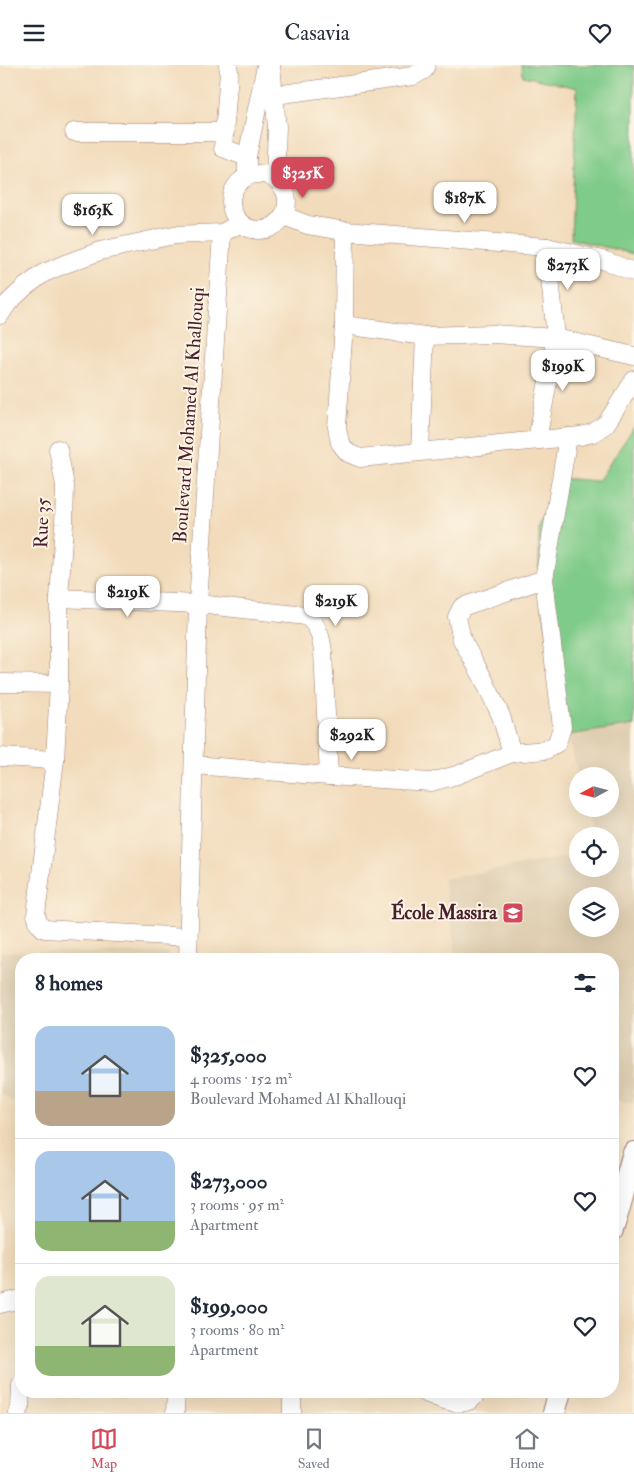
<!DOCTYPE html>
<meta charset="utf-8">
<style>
:root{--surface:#fff;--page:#f2f2f3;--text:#1f2937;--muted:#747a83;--line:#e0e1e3;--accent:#d1495b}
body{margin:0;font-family:"IM FELL Double Pica",serif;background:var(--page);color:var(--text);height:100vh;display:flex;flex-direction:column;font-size:19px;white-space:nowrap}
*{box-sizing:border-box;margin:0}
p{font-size:16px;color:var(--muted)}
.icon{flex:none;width:28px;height:28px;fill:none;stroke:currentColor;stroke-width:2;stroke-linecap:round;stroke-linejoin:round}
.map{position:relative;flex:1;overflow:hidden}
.details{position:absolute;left:15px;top:888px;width:604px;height:445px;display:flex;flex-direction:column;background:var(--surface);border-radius:20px;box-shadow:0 5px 20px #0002}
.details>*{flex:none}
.needle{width:32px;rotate:263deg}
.controls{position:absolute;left:569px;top:702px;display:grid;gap:10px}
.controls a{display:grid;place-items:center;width:50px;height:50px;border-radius:50%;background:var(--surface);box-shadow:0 5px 20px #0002;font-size:25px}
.price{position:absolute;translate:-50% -42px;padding:0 11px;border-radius:10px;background:#fff;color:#222;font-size:16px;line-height:32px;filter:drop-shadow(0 1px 2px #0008)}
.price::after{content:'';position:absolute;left:50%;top:30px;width:15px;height:11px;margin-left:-8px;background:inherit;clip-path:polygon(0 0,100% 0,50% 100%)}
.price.current{background:var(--accent);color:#fff}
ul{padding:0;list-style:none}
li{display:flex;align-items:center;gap:15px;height:125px;padding:0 20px}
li+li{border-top:1px solid var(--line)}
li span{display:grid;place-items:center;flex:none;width:140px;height:100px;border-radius:15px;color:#555}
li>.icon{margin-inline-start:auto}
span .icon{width:60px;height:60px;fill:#fffc;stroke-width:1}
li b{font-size:21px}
h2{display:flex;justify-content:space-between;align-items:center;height:60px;padding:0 20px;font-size:21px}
header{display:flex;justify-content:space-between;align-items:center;height:65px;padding:0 20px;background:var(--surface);font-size:22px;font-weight:600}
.menu{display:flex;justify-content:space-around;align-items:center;height:70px;border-top:1px solid var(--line);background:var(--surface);font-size:14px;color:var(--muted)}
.menu a{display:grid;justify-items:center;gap:2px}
.menu .current{color:var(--accent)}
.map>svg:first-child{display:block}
</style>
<header><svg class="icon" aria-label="menu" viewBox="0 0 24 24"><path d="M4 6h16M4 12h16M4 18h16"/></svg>Casavia<svg class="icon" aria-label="heart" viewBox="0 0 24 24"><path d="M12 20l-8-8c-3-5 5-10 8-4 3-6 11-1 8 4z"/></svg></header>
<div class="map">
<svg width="634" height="1348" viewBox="0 0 634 1348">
<rect width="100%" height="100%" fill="#fcf5e5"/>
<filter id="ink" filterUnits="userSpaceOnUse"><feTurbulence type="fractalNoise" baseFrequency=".02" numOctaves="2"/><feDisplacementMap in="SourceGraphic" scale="10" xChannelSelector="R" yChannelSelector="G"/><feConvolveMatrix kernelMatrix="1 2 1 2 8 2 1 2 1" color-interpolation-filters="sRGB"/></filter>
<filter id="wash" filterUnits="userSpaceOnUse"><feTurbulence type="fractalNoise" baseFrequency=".0096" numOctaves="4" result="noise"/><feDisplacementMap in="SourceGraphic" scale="20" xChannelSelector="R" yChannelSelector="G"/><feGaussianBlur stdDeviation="1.12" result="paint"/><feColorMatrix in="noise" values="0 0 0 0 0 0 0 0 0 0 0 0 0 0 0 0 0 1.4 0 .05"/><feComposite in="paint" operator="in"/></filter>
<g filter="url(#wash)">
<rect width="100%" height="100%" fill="#f2dbbb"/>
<g fill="#dfceb1" fill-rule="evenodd">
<path d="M634 660V1038L613 1035 612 894H457L443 814 577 790 578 804H610V771H592L585 744H610V711H578L568 670ZM578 831H610V864H578Z"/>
<polygon points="0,887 168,888 168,894 21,894 21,1043 0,1028"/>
</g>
<g fill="#7fcb89" stroke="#64755a">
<polygon points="522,0 634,0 634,189 571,174 577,23 523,11"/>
<polygon points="634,362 634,660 568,670 539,523 539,461 559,413 598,416"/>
</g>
</g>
<g filter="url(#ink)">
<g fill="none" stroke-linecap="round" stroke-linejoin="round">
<g stroke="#9e7d73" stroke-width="19">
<g id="minor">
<polyline points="228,0 229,7 223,83 247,92"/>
<polyline points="271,0 277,62 275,113"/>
<polyline points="275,30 413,11 424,5 426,0"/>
<polyline points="74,67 225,67"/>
<circle cx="259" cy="137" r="28"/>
<polyline points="247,111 247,92 266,0"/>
<polyline points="284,151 308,160 345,166 547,182 606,196 634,207"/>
<polyline points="345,166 344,260 337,362 340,378 348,388 360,393 580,371 593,368 606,359 634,315"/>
<polyline points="0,250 8,238 25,222 44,208 65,199 100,186 174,170 222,168 241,158"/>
<polyline points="344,260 425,271 493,269 556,273 634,291"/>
<polyline points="537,375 556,273 547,182"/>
<polyline points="58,384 65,421 64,459 59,533 59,619 55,695 36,850 39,859 44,864 188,872"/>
<polyline points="420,386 425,271"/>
<path d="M59 533 198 539 306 551C319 560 321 572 323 587L329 711"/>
<polyline points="0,618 59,619"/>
<polyline points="512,688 501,651 483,613 462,575 457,552 462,542 544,514 568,372"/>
<polyline points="0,692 55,695"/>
<polyline points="194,700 329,711 431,717 457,710 512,688 546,685 557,678 562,662 544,514"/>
<polyline points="188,894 198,539 222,168"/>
<polyline points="0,1239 21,1234"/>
<path d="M421 1326C440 1334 467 1348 478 1326"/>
<polyline points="18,1348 20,1343 21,1320"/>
<polyline points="175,1348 176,1326"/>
<polyline points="292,1348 292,1326"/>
</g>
</g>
<g stroke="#9e7d73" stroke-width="24">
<g id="tertiary">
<path d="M612 1165C621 1139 626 1113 634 1088"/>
<polyline points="554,1348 560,1326"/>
</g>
</g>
<use href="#minor" stroke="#fff" stroke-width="18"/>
<use href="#tertiary" stroke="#fff" stroke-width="22"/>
</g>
</g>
<defs>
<g id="school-square" transform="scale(1.125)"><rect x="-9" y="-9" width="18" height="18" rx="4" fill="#d1495b" stroke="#fcf5e5"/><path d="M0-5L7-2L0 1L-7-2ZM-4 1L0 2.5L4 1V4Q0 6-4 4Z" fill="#fff"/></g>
</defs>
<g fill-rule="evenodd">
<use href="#school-square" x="513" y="848"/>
</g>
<g text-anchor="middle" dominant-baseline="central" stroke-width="4" stroke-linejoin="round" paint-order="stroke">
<g font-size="19" fill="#4a1f2b" stroke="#fcf5e5">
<text transform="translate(189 350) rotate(-86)">Boulevard Mohamed Al Khallouqi</text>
<text transform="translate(42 458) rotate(-88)">Rue 35</text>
</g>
<g font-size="19" font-weight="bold" fill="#4a1f2b" stroke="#fcf5e5" text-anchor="end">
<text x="497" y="848">École Massira</text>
</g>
</g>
</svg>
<div class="controls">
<a><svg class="needle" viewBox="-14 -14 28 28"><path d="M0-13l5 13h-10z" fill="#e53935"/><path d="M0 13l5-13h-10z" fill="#747a83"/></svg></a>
<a><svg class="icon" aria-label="locate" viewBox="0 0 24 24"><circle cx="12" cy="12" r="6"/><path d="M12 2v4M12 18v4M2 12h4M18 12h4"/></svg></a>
<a><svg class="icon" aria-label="layers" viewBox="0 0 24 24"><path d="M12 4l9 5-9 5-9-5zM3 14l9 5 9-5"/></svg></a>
</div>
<b class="price current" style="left:303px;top:134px">$325K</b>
<b class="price" style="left:465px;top:159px">$187K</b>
<b class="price" style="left:93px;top:171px">$163K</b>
<b class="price" style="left:568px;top:226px">$273K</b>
<b class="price" style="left:563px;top:327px">$199K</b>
<b class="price" style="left:128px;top:553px">$219K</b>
<b class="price" style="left:336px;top:562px">$219K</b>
<b class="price" style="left:352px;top:696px">$292K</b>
<section class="details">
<h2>8 homes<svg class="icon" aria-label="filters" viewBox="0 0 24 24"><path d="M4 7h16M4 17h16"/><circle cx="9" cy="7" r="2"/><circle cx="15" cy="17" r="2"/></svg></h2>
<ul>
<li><span style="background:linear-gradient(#a9c7e8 65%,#b9a48a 0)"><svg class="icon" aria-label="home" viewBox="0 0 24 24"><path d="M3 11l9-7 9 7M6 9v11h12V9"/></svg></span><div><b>$325,000</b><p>4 rooms · 152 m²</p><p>Boulevard Mohamed Al Khallouqi</p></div><svg class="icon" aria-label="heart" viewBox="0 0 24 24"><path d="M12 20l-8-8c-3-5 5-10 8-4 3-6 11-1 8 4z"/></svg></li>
<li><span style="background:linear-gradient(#a9c7e8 70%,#8fb573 0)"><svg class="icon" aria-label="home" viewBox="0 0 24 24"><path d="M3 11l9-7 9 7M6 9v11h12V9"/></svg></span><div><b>$273,000</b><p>3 rooms · 95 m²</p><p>Apartment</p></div><svg class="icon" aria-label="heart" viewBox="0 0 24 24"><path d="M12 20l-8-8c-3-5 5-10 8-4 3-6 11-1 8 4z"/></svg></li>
<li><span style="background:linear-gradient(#dfe7d0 70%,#8fb573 0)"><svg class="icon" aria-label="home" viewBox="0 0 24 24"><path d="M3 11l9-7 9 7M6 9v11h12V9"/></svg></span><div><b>$199,000</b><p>3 rooms · 80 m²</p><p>Apartment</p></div><svg class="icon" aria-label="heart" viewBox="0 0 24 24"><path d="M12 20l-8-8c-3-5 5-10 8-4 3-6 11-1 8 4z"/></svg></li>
</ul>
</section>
</div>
<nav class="menu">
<a class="current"><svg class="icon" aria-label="map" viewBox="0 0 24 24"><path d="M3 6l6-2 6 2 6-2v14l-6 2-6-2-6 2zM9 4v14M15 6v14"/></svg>Map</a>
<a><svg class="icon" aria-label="saved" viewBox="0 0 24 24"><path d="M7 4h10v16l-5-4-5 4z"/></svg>Saved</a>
<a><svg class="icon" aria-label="home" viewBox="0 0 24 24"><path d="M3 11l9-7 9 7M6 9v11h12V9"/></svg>Home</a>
</nav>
